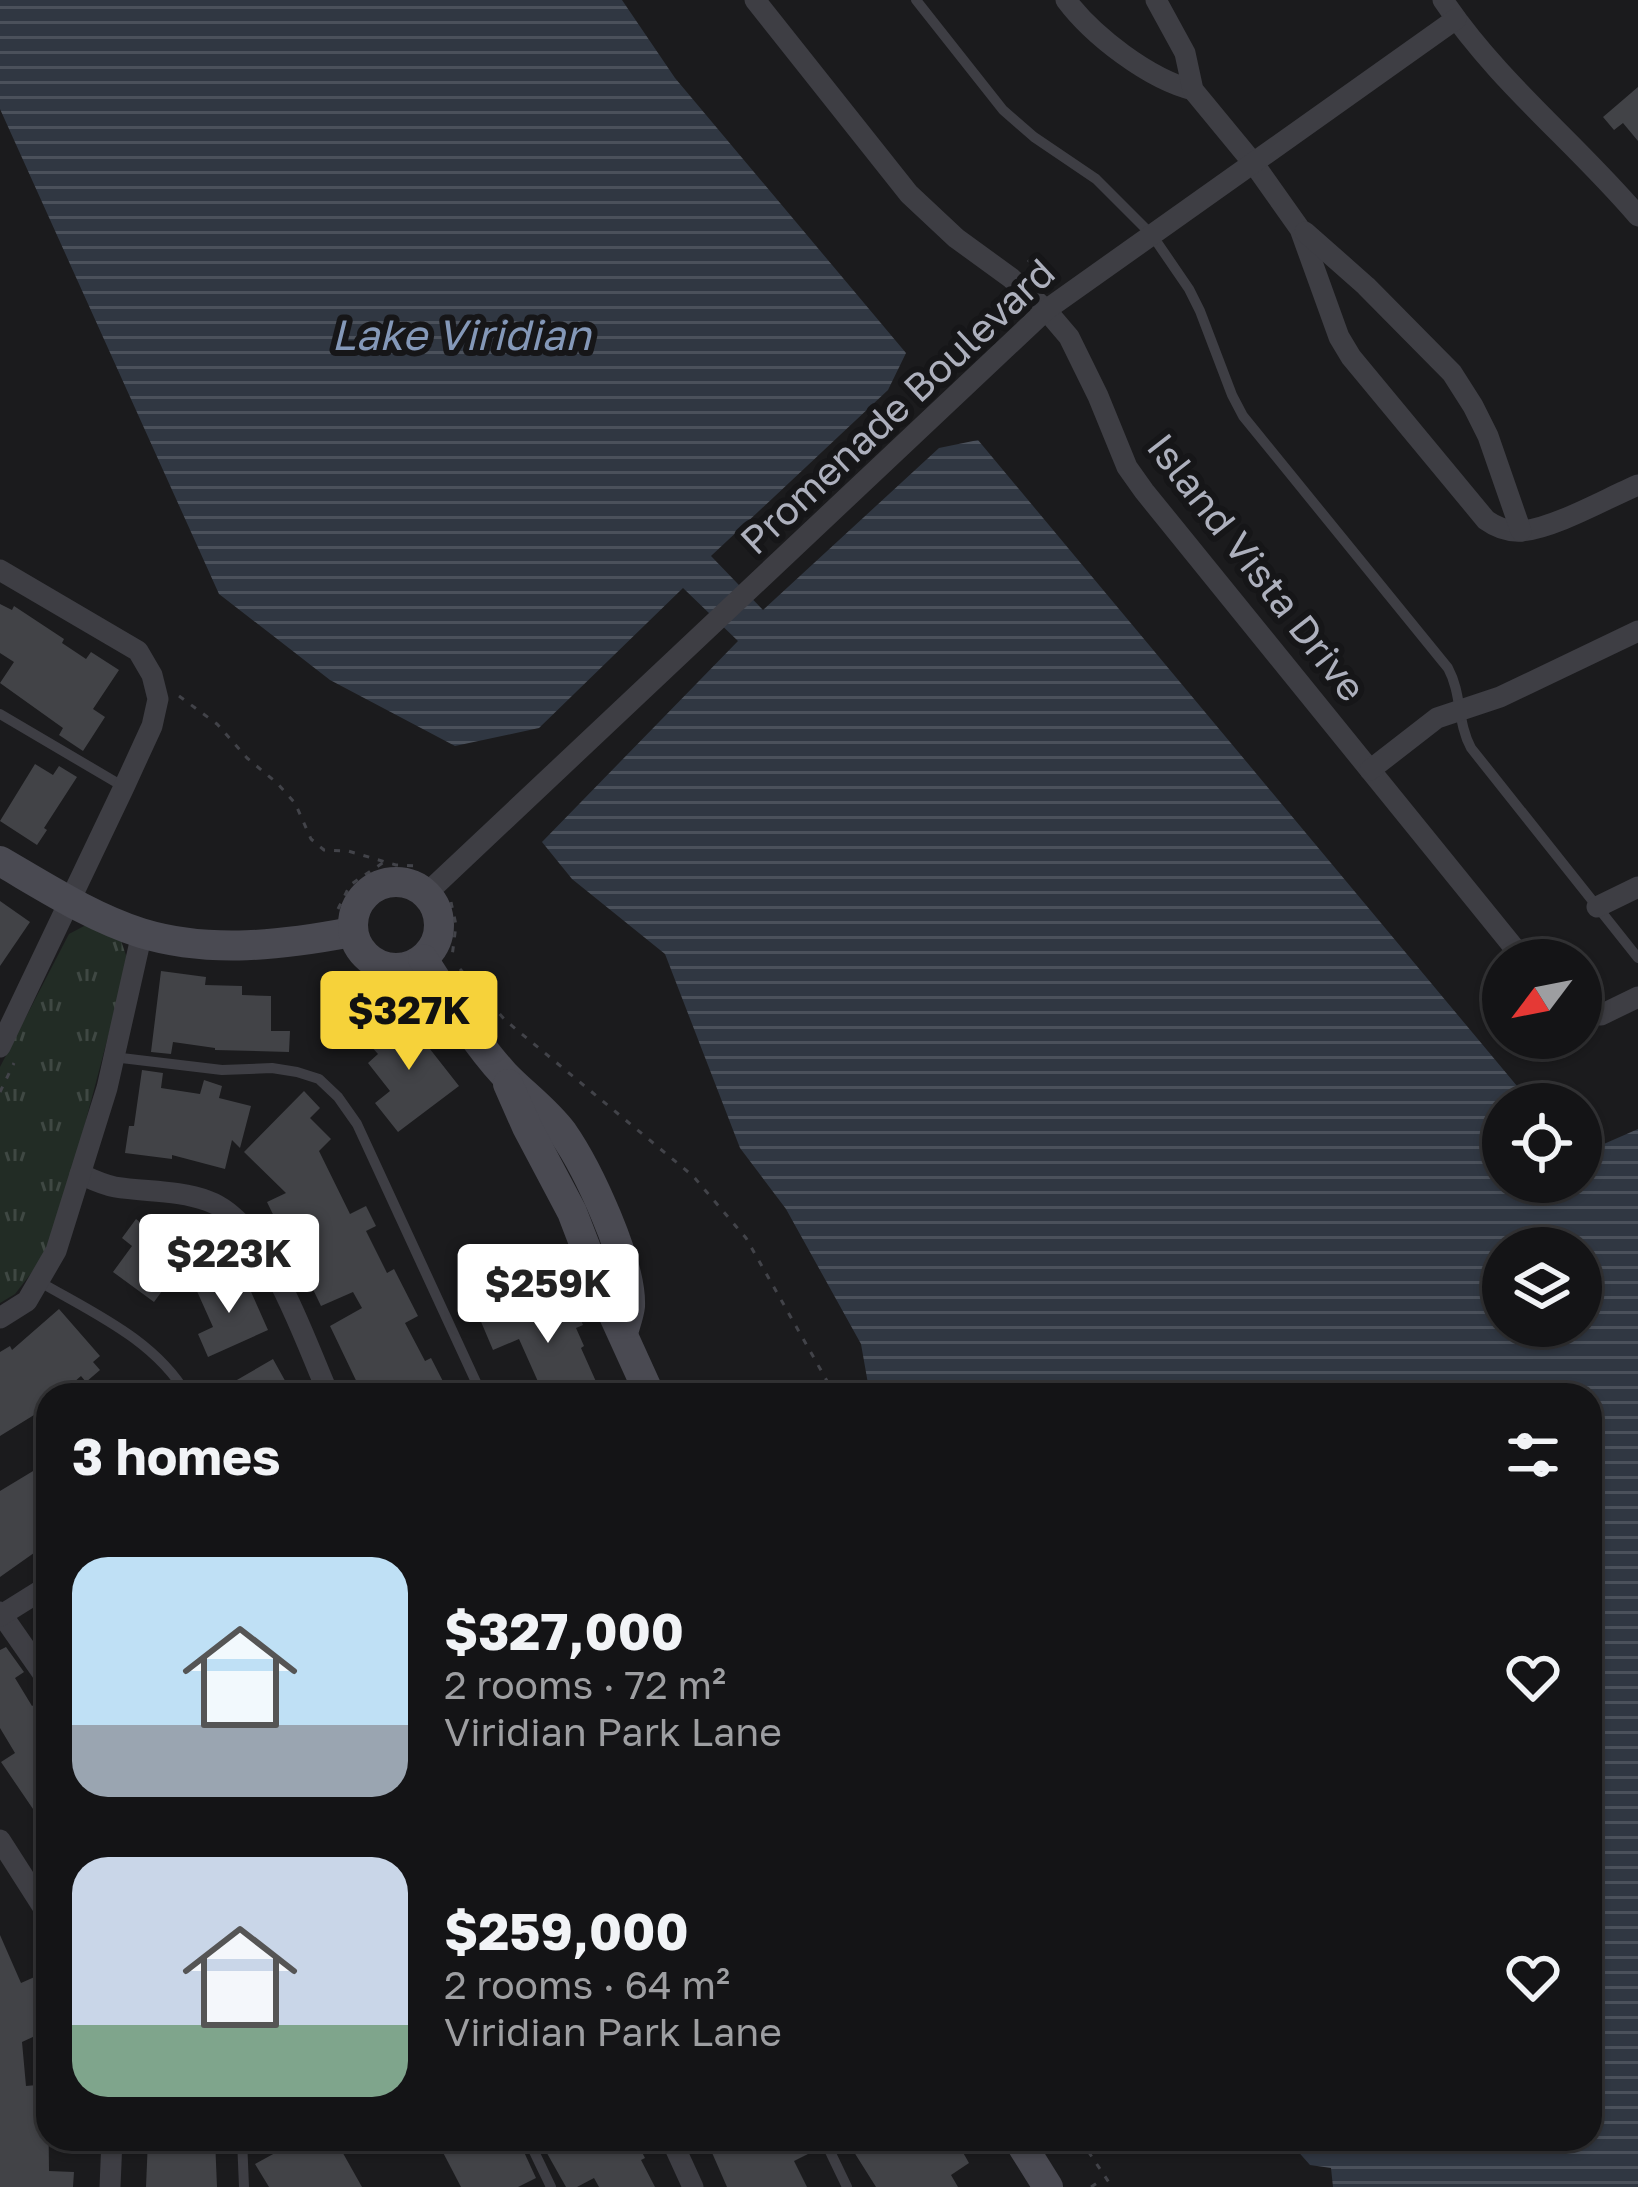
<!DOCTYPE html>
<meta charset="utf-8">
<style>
:root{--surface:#141416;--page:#212123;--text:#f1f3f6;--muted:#9d9ea1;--line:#333335;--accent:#f6d23a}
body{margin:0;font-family:"Golos Text",sans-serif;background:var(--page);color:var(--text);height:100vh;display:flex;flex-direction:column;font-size:45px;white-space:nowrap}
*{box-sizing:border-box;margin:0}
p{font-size:39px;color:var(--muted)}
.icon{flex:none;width:66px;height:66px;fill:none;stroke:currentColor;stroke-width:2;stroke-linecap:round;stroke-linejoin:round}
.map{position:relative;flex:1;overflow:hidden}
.panel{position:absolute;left:36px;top:1383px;width:1566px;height:768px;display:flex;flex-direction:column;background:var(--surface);border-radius:36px;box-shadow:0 3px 9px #0004,0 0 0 3px var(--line)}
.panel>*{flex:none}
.needle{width:78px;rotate:238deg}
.tools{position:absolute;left:1482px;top:939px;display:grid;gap:24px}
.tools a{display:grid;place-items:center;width:120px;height:120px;border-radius:50%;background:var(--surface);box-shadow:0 3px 9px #0004,0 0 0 3px var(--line);font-size:60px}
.price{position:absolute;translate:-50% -102px;padding:0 27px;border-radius:12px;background:#fff;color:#222;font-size:39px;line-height:78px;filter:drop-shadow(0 3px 6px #0008)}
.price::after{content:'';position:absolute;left:50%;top:72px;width:36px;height:27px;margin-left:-18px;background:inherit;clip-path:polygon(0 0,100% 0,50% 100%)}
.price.selected{background:var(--accent);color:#111}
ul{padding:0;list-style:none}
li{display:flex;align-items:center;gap:36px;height:300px;padding:0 36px}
li span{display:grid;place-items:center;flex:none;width:336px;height:240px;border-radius:36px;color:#555}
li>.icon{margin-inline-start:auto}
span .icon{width:144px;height:144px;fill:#fffc;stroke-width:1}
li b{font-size:51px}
h2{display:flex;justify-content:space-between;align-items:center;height:144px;padding:0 36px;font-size:51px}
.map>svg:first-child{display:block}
</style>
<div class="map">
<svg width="1638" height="2187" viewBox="0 0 1638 2187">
<defs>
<pattern id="park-tufts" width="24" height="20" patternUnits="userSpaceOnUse" patternTransform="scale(3)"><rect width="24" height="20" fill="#222c25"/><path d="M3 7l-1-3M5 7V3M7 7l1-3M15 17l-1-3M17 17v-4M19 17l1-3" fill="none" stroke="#3f4843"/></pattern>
<pattern id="water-rules" width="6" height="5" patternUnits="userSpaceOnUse" patternTransform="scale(3)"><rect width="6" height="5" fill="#303742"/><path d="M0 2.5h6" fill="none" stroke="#4b515b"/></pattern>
</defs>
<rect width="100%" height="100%" fill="#1b1b1d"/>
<polygon fill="url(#park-tufts)" points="88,924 120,938 128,961 64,1203 46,1254 15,1294 0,1303 0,1067 69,934"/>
<path fill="url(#water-rules)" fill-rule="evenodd" d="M0 0H622L675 78 906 353 888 390 711 556 763 610 939 448 978 440 1532 1104H1503V1182H1581V1154L1638 1129V2187H1333L1331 2168 1310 2165 1287 2139H1590V1395H870L861 1344 786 1209 740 1148 665 954 572 879 542 842 738 641 683 588 539 728 455 746 330 680 219 594 0 109ZM1503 1248H1581V1326H1503Z"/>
<g fill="#424347">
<polygon points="1638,87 1638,141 1623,123 1614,130 1603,117"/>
<polygon points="0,604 12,610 14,606 64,639 62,643 86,659 91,652 119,670 93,709 105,717 83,751 59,735 63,728 0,683 14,662 0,653"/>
<polygon points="35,764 53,775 59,766 77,777 44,828 47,830 37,845 0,821"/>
<polygon points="0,901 30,922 0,966"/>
<polygon points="161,971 206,977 205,985 242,986 242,995 271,996 271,1031 290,1031 289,1052 215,1050 215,1048 173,1042 171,1054 151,1052"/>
<polygon points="413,1011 423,1024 415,1030 459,1086 398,1132 375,1103 390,1091 368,1063 378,1054 370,1045"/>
<polygon points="142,1070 163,1073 161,1088 200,1094 204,1080 222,1086 219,1098 251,1106 240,1148 232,1140 225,1169 172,1155 172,1159 125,1153 129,1126 134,1126"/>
<polygon points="304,1091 320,1108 310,1118 331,1139 319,1151 350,1214 366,1206 376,1226 366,1231 387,1273 394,1269 418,1316 405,1323 425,1361 431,1358 450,1395 363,1395 330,1326 362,1308 353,1292 321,1306 286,1233 283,1235 267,1202 286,1193 244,1152"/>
<polygon points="136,1219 169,1244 180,1228 198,1242 154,1302 113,1272 132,1246 122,1238"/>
<polygon points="226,1275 234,1292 248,1285 268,1330 208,1357 198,1334 213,1327 196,1289"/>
<polygon points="570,1294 583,1325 576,1328 584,1346 581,1348 602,1395 544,1395 519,1339 493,1350 479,1317 503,1307 508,1320"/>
<polygon points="59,1309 100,1356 93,1362 100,1370 86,1382 81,1376 59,1395 48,1395 47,1407 0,1436 0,1352 10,1346 12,1350"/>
<polygon points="273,1359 293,1395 211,1395 249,1373"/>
<polygon points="48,1462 48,1543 0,1577 0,1491"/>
<polygon points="6,1647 24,1672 15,1678 32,1706 48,1696 48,1831 1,1762 15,1753 0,1728 0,1650"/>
<polygon points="0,1935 21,1983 39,1975 47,1994 38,1998 48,2019 48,2030 22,2042 26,2086 48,2084 49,2171 74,2172 73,2187 0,2187"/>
<polygon points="148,2139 215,2139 217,2187 146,2187"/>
<polygon points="266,2139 335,2139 362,2187 269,2187 255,2164 275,2153"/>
<polygon points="436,2139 518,2139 536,2178 518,2187 461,2187"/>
<polygon points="539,2139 635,2139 645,2158 641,2160 655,2187 599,2187 594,2178 577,2187 566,2187"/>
<polygon points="706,2139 800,2139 808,2154 794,2161 807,2187 727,2187"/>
<polygon points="873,2139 977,2139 961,2149 969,2163 951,2175 958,2187 876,2187 854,2152"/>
</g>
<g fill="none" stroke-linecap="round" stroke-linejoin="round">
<g stroke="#424349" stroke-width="3" stroke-dasharray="6 9" stroke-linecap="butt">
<polyline points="1028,260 1042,273 1053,277"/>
<polyline points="179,696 217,724 247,758 277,783 295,803 311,839 324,850 348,851 396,865 418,866"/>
<polyline points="451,902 456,925 452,957"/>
<polyline points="338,909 350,885 384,862"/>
<polyline points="460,969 505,1020 693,1176 746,1238 835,1395"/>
<polyline points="0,1092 14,1063"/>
<polyline points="1080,2139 1112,2187"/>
<polyline points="1091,2187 1103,2179"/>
</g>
<g stroke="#3e3e44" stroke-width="10">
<path d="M916 0 1003 110 1034 137 1096 179 1152 235 1189 289 1200 311 1232 395 1243 416 1448 668C1462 694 1457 722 1471 748L1638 958"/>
<polyline points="0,714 124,787"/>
<polyline points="113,1057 222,1070 272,1068 297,1072 319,1079 338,1097 357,1124 482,1395"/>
<path d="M40 1282C93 1313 155 1340 187 1395"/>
<polyline points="242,2139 244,2187"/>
<polyline points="528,2139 551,2187"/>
<polyline points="824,2139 847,2187"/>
</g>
<g stroke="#3e3e44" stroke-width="21">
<polyline points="755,0 909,194 956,238 1011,278 1046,310 1069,337 1098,396 1127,467 1144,491 1524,960"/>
<path d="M1066 0C1093 36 1149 79 1193 90"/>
<path d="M1156 0 1185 53 1193 90 1254 164 1300 229 1339 337 1351 357 1486 520C1497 528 1508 532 1522 531 1555 528 1607 498 1638 485"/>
<path d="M1443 0C1497 81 1575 142 1638 216"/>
<polyline points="1305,232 1366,286 1452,373 1473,406 1488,436 1521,531"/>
<polyline points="0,570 138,651 152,675 158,699 152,726 124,787 0,1047"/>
<polyline points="1370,770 1437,718 1500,697 1638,631"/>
<polyline points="426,894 1046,310 1456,19"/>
<polyline points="1597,907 1638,887"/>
<polyline points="1581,1014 1601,1015 1638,997"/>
<path d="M80 1174C91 1179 103 1185 115 1187 146 1192 178 1190 208 1201 267 1222 304 1340 329 1395"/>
<polyline points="0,1318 27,1301 56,1251 107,1088 142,933"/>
<polyline points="0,1612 48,1681"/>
<polyline points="0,1616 48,1586"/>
<polyline points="0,1840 48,1915"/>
<polyline points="671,2139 693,2187"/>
<polyline points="110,2187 112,2139"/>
</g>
<g stroke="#4a4a52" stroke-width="30">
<path d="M0 861C45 887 91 917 141 933 210 954 283 945 352 932"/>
<circle cx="396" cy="925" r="43"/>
<path d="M423 959C448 998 473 1040 504 1074 523 1094 546 1110 563 1133 588 1169 632 1263 630 1306 629 1315 625 1325 623 1333"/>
<polyline points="508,1084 527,1127 572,1212 600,1285 650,1395"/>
<polyline points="1018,2139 1048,2187"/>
</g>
</g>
<g text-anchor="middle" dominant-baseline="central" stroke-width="12" stroke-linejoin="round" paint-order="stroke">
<g font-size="39" fill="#adb0bd" stroke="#161618">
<text transform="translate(897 406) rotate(-43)">Promenade Boulevard</text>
<text transform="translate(1257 567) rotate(52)">Island Vista Drive</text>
</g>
<g font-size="42" font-style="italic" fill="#8498b8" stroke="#161618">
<text x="461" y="334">Lake Viridian</text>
</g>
</g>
</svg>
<div class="tools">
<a><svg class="needle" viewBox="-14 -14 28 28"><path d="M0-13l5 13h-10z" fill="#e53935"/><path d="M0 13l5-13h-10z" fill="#9d9ea1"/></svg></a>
<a><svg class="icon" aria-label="locate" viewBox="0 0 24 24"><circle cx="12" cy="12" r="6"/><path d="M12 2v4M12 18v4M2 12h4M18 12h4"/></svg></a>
<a><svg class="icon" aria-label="layers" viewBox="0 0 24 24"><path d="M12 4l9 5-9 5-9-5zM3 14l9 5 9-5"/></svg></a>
</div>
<b class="price selected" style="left:409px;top:1073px">$327K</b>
<b class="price" style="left:229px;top:1316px">$223K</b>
<b class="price" style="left:548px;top:1346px">$259K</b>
<section class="panel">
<h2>3 homes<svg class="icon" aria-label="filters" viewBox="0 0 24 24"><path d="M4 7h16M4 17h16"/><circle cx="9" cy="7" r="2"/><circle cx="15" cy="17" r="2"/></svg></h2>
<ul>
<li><span style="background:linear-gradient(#bfe0f5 70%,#9aa5b1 0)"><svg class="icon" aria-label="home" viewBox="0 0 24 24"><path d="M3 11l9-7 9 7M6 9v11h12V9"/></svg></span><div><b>$327,000</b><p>2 rooms · 72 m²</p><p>Viridian Park Lane</p></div><svg class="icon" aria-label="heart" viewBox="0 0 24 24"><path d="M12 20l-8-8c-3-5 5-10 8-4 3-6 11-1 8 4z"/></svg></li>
<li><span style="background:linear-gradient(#c9d6e8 70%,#7fa58c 0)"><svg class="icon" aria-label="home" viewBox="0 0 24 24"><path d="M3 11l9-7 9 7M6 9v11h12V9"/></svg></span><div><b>$259,000</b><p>2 rooms · 64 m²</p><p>Viridian Park Lane</p></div><svg class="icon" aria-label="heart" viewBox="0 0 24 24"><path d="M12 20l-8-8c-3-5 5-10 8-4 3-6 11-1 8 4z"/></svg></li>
</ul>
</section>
</div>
